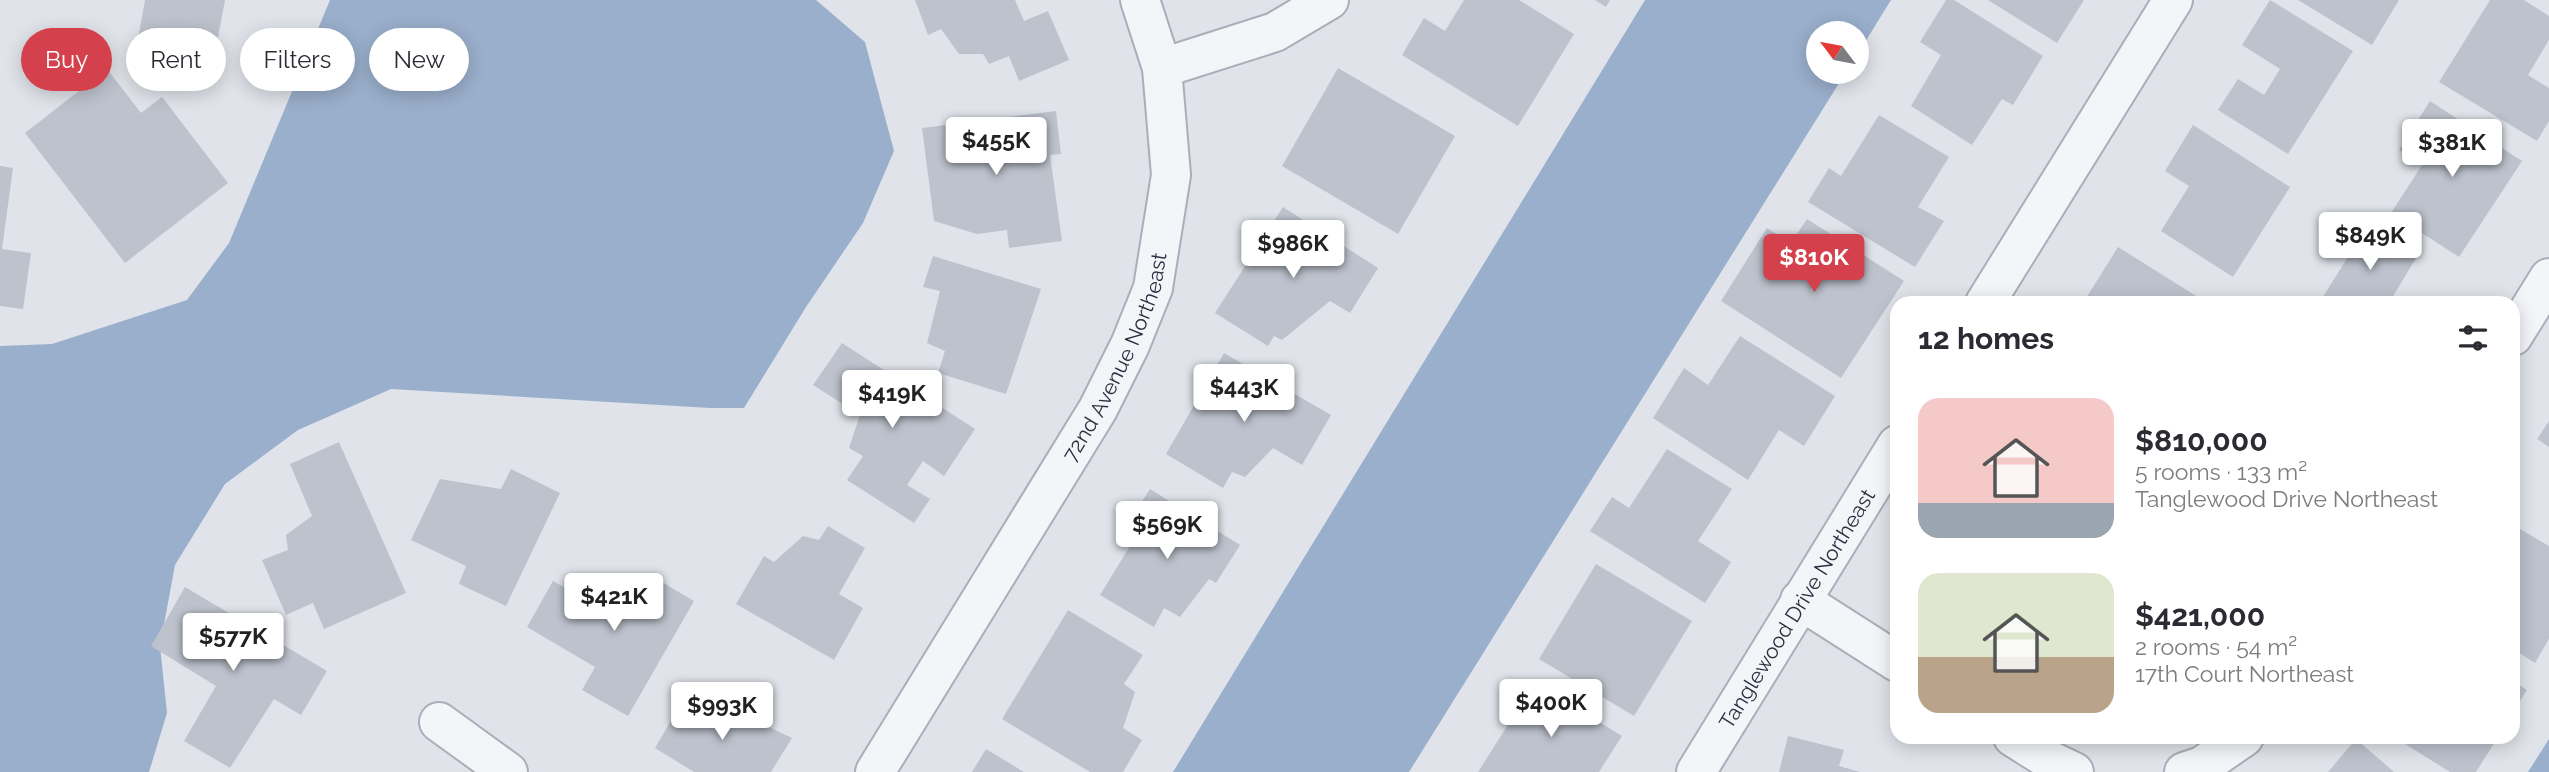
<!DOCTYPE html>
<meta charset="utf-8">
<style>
:root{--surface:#fff;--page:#f7f7f7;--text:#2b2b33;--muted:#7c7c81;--accent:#d4404c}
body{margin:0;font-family:Raleway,sans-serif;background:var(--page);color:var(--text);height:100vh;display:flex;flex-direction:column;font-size:26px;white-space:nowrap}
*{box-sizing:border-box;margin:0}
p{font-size:23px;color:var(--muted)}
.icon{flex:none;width:38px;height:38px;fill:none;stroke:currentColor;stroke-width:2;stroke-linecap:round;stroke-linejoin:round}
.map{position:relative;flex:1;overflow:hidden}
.panel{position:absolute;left:1890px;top:296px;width:630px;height:448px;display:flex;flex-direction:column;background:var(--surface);border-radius:21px;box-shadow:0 4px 18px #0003}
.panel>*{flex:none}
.top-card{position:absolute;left:21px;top:28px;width:665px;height:63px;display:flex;gap:14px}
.needle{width:46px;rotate:302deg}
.fabs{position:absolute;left:1806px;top:21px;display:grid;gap:14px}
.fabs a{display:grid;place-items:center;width:63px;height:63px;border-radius:50%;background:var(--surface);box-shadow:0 4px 18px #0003;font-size:35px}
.price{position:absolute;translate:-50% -60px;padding:0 16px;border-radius:7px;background:#fff;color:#222;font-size:23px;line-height:46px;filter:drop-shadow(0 2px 4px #0008)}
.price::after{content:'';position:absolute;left:50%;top:42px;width:21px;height:16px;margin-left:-10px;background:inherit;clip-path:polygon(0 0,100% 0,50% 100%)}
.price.active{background:var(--accent);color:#fff}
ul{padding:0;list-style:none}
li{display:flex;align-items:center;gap:21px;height:175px;padding:0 28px}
li span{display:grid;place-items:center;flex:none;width:196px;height:140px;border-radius:21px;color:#555}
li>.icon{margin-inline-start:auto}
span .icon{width:84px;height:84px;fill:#fffc;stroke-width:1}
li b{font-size:30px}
h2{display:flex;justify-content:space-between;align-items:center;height:84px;padding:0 28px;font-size:30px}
.pill{padding:0 24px;border-radius:32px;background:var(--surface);box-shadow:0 4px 18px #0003;font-size:24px;line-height:63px}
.pill.active{background:var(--accent);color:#fff}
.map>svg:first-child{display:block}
</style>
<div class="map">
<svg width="2549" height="772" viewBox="0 0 2549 772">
<rect width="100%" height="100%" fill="#e0e4ea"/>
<g fill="#9aafcc">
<polygon points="330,0 816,0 865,42 894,151 863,223 806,307 744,408 710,408 391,389 298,430 225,484 175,565 160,646 167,713 149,772 0,772 0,346 52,344 187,300 229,243"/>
<polygon points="1645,0 1891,0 1857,55 1857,33 1818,33 1818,72 1846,72 1409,772 1173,772"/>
<polygon points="2549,739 2549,772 2528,772"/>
</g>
<g fill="#bdc2cd">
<polygon points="145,0 225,0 215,53 138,39"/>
<polygon points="915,0 1015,0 1024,21 1048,11 1069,60 1019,81 1009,56 989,64 983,54 959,54 941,29 928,35"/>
<polygon points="1464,0 1519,0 1574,34 1518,126 1402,55 1424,18 1445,31"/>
<polygon points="1595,0 1610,0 1606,7"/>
<polygon points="1946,0 1954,0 2043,56 2013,105 2002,99 1972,145 1911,106 1941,55 1920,42"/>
<polygon points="1988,0 2084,0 2057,43"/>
<polygon points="2270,0 2353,51 2288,154 2218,110 2238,79 2264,95 2280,69 2242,45"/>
<polygon points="2298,0 2399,0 2372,45"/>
<polygon points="2490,0 2524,0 2549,16 2549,40 2528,75 2549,88 2549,121 2537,141 2439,82"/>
<polygon points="1338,68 1455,136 1398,234 1282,166"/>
<polygon points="107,69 141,113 162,97 228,183 125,263 25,133"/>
<polygon points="2430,101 2522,161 2459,257 2391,213 2422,165 2399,150"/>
<polygon points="1056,111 1061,154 1050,155 1062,241 1009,248 1007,230 977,234 934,221 922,128"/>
<polygon points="1879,115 1949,157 1918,207 1944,221 1915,267 1808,202 1829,168 1841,176"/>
<polygon points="2193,125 2290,187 2233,277 2161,231 2189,186 2165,171"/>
<polygon points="0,166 13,168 2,249 31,253 23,309 0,306"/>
<polygon points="1283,207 1378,268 1350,313 1330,301 1282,340 1274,336 1268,346 1215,313"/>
<polygon points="1807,219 1904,281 1841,378 1721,301 1767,228 1791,243"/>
<polygon points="2367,227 2416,258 2389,303 2319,303"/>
<polygon points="2118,247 2201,299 2199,303 2083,303"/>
<polygon points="933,256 1041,289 1006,394 938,373 945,351 927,343 940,291 923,287"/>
<polygon points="1740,336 1835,396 1804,446 1779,430 1748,480 1653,418 1684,368 1708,385"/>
<polygon points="842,343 975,429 944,476 923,461 907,485 930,499 914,523 847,480 863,456 849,448 860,415 813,385"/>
<polygon points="1224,353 1331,415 1302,465 1273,448 1245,477 1232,472 1223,488 1166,454"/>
<polygon points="2549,421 2549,447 2537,439"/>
<polygon points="339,442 406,593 324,629 313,603 286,615 262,560 288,550 286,535 312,516 290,464"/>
<polygon points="1667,449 1732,489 1698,541 1731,562 1705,603 1590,531 1612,497 1629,508"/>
<polygon points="511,469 560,493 506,606 459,584 466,566 411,540 440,479 501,489"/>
<polygon points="1150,489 1240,545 1216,583 1209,579 1180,617 1164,608 1154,627 1100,595 1138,533 1127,525"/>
<polygon points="828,526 865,548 839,594 863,608 834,660 736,604 764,556 774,562 803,536 819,540"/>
<polygon points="2515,526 2549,546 2549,639 2535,663 2513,649 2513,530"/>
<polygon points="1596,564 1692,621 1634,716 1539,659"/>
<polygon points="648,574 694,601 628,716 582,690 595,667 527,627 553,581 576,594 599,576 635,597"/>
<polygon points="185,587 327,671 301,715 274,699 230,768 184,741 216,686 151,646"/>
<polygon points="1068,610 1143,655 1124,684 1135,692 1123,728 1142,740 1123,772 1090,772 1002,719"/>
<polygon points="2513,681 2527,690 2513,712"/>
<polygon points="1535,682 1622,736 1599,772 1478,772"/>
<polygon points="682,702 705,717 718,703 792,738 771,772 694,772 655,748"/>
<polygon points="1788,736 1844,750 1839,766 1860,772 1779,772"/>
<polygon points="2394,737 2498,737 2476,772 2450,772"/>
<polygon points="2356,739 2394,772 2328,772"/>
<polygon points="986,749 1024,772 972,772"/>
</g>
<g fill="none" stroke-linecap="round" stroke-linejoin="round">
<g stroke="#a9aeb8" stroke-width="42">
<g id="minor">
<polyline points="1162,68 1275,32 1329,0"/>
<polyline points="1985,303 2173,0"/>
<polyline points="2513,336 2549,278"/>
<polyline points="1800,600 1897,662"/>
<polyline points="439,722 508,772"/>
<polyline points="2013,737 2051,761 2074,772"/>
<path id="s1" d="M875 772 1098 409 1130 345 1153 288 1171 175 1162 68 1140 0"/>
<path id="s2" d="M1696 772 1897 445"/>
<polyline points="2184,772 2202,766 2244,737"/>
</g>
</g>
<use href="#minor" stroke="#f3f5f8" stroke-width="38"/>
</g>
<g text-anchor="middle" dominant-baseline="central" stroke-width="7" stroke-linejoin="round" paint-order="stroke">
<g font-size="21" fill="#283042" stroke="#f0f3f7">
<text stroke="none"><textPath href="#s1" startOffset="481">72nd Avenue Northeast</textPath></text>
<text stroke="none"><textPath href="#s2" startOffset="192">Tanglewood Drive Northeast</textPath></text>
</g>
</g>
</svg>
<div class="fabs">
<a><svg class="needle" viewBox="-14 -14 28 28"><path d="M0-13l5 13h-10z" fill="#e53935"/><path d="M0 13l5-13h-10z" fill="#7c7c81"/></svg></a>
</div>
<b class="price" style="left:996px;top:177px">$455K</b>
<b class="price" style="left:2452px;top:179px">$381K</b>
<b class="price" style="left:2370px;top:272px">$849K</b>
<b class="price" style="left:1293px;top:280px">$986K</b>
<b class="price active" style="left:1814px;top:294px">$810K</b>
<b class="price" style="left:1244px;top:424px">$443K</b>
<b class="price" style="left:892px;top:430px">$419K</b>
<b class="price" style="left:1167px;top:561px">$569K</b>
<b class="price" style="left:614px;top:633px">$421K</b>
<b class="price" style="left:233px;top:673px">$577K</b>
<b class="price" style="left:1551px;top:739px">$400K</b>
<b class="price" style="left:722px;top:742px">$993K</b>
<div class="top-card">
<a class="pill active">Buy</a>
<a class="pill">Rent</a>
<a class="pill">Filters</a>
<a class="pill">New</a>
</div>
<section class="panel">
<h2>12 homes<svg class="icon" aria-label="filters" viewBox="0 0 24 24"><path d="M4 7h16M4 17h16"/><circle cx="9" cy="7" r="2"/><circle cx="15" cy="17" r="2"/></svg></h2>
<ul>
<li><span style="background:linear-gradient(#f6c9c9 75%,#9aa5b1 0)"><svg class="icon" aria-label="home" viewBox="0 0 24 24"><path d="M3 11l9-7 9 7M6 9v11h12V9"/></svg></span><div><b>$810,000</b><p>5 rooms · 133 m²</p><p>Tanglewood Drive Northeast</p></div></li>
<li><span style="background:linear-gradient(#dfe7d0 60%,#b9a48a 0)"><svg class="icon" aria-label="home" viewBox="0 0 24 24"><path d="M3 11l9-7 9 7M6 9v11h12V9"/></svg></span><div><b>$421,000</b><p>2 rooms · 54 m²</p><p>17th Court Northeast</p></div></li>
</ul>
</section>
</div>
